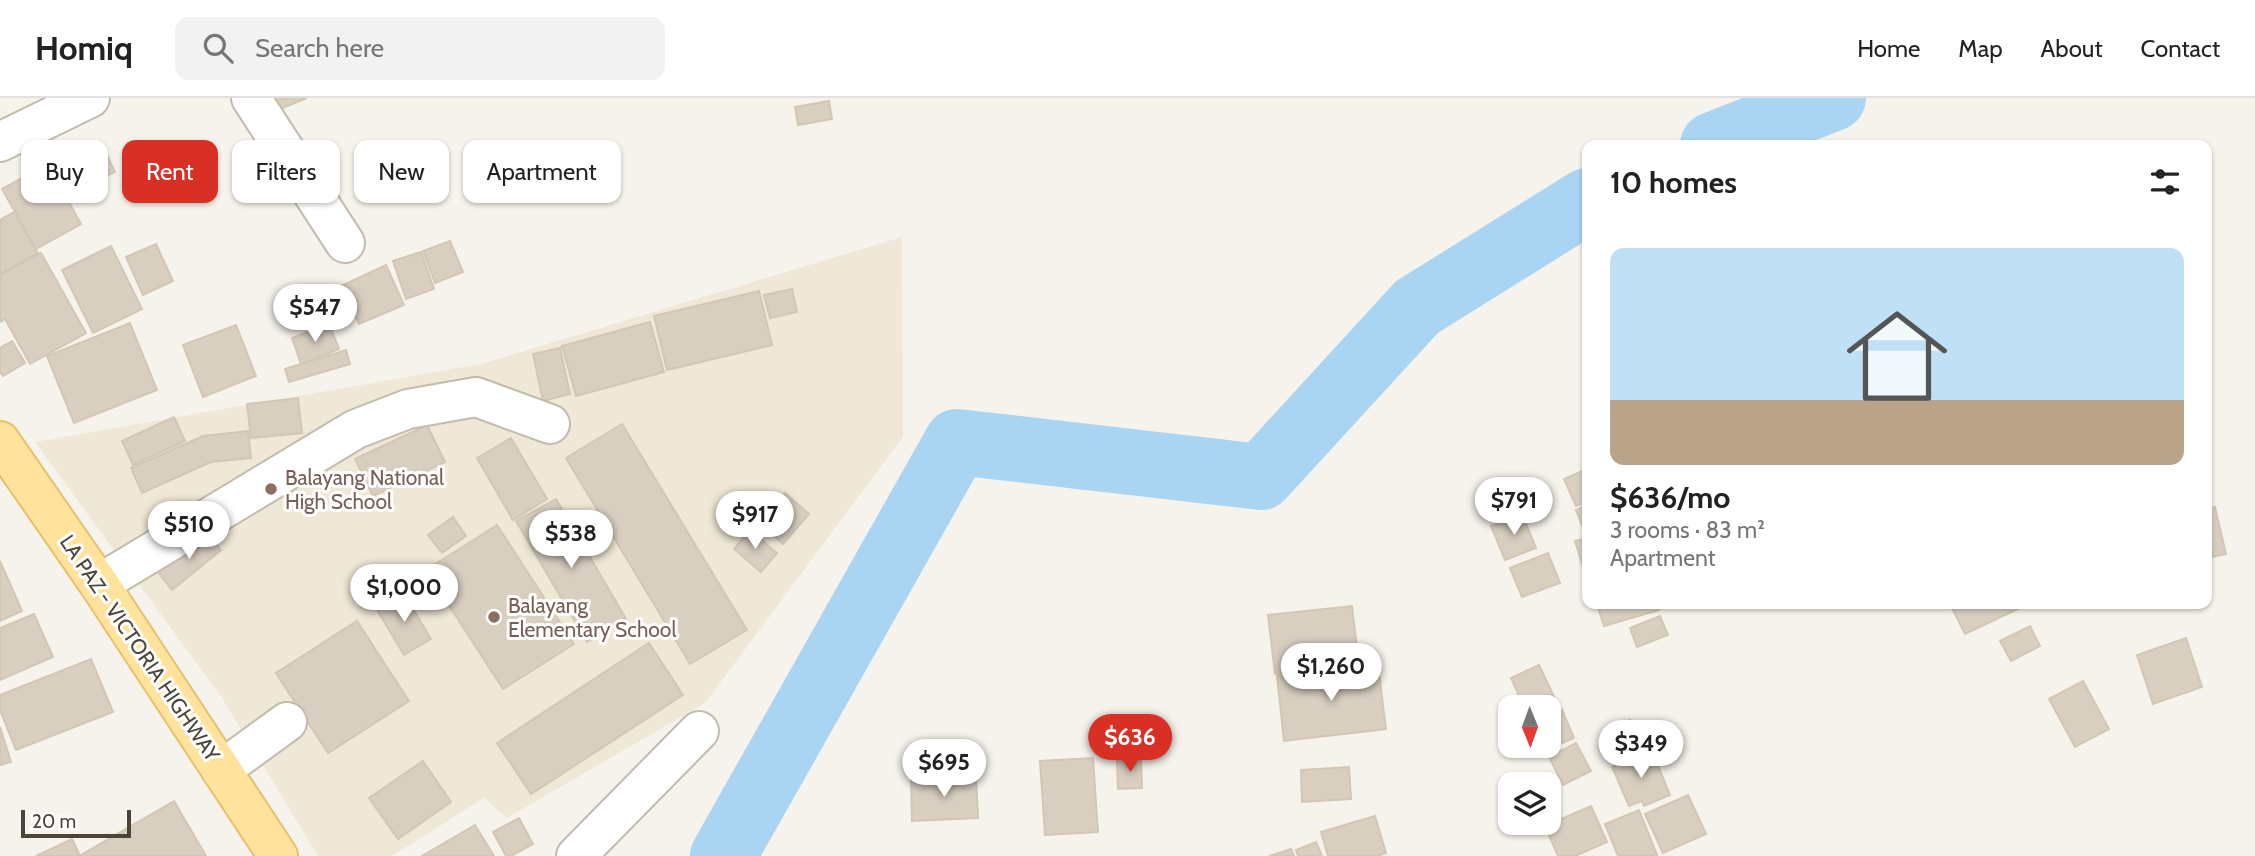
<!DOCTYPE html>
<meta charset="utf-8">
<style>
:root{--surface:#fff;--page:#f2f2f2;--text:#222;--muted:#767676;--line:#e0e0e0;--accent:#d93025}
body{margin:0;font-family:Cabin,sans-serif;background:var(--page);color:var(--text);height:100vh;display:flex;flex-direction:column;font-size:26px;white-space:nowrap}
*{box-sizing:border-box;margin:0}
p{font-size:23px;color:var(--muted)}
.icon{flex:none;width:38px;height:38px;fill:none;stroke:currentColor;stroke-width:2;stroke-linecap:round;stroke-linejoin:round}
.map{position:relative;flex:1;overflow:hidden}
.sheet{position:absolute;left:1582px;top:42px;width:630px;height:469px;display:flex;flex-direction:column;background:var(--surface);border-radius:14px;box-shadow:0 2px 5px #0004}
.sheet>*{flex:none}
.hud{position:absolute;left:21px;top:42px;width:665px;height:63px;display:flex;gap:14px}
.needle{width:46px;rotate:179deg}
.buttons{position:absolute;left:1498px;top:597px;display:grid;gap:14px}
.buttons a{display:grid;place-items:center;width:63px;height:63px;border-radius:14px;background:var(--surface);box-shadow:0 2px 5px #0004;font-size:35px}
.scale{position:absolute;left:21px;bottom:18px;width:110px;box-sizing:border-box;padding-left:7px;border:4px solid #4b4439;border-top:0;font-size:19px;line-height:24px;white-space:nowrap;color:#4b4439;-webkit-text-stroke:5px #fff;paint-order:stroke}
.price{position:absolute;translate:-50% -60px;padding:0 16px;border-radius:24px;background:#fff;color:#222;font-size:23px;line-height:46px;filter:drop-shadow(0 2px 4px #0008)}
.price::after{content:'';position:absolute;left:50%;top:42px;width:21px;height:16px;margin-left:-10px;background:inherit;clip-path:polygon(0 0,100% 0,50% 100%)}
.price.on{background:var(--accent);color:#fff}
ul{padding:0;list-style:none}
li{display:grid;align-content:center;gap:14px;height:371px;padding:0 28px}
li+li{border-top:2px solid var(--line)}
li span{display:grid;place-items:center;height:217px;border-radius:14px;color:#555}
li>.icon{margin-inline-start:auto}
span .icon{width:126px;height:126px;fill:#fffc;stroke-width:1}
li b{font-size:30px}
h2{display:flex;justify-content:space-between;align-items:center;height:84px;padding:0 28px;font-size:30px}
.chip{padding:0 24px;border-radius:14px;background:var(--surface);box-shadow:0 2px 5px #0004;font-size:24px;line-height:63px}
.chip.on{background:var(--accent);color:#fff}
header{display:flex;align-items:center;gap:42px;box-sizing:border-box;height:98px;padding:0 35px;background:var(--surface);border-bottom:2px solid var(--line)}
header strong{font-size:33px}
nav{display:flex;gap:38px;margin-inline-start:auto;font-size:24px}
.search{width:490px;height:63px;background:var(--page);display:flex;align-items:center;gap:18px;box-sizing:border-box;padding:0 24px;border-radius:14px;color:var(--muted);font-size:26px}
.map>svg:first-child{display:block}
</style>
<header>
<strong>Homiq</strong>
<div class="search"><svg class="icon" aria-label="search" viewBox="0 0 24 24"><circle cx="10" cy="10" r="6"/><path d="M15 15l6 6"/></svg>Search here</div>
<nav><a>Home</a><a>Map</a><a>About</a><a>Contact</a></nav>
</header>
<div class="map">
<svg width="2255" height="758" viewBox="0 0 2255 758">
<rect width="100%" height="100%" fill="#f6f3ec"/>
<polygon fill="#efe8d6" points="902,139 903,339 705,605 507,720 484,700 392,758 318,758 222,600 35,344 481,266"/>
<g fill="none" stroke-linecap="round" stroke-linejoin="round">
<g stroke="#a9d4f2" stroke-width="66">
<polyline points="1713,47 1833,0"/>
<polyline points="723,758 957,344 1261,379 1417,209 1587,103"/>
</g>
</g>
<g fill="#d8cfc1" stroke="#d3c7b4" stroke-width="2">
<polygon points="267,0 307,0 273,14"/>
<polygon points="829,3 832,21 798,27 795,9"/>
<polygon points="102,47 115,74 69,95 57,69"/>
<polygon points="48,66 81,126 36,151 2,91"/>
<polygon points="14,114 38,155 0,176 0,122"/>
<polygon points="450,143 463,174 435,185 423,153"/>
<polygon points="156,146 173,183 143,197 126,159"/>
<polygon points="111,148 142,211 93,235 62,172"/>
<polygon points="421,154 434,191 406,201 393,163"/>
<polygon points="41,155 86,235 30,266 5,221 0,224 0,177"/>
<polygon points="386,167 404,207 359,226 341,188"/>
<polygon points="792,191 797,214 770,220 764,197"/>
<polygon points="759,193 772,247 667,272 654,218"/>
<polygon points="650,224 664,274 576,298 562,248"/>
<polygon points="130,225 157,292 74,325 47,258"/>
<polygon points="329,226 339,251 301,266 292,240"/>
<polygon points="236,227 256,278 203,299 183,247"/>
<polygon points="12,243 25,265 3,278 0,274 0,250"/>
<polygon points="560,250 570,296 543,303 533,256"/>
<polygon points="346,252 350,266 289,284 285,271"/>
<polygon points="2207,266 2209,266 2210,289 2207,290"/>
<polygon points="298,300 302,335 251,340 247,306"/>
<polygon points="174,319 185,343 133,367 122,343"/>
<polygon points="622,326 747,532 690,566 566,360"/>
<polygon points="427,327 445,364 373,398 355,361"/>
<polygon points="248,333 251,360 211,364 142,395 131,370 203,338"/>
<polygon points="511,340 547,401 513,422 477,360"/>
<polygon points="1587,371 1587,403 1576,408 1564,381"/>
<polygon points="785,395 809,416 783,446 759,425"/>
<polygon points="556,401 626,521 587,544 516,423"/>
<polygon points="1587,407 1587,434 1585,435 1576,412"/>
<polygon points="2215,409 2226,456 2207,460 2207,411"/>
<polygon points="1522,416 1536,450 1505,462 1491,428"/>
<polygon points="453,419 466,438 442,455 428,437"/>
<polygon points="497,427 574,546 503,591 426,472"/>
<polygon points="750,432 777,455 761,474 734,451"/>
<polygon points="206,434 221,452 172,492 158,474"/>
<polygon points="1587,440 1587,483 1575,443"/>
<polygon points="1548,455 1560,485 1522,499 1510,470"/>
<polygon points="0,463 22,513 0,523"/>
<polygon points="403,494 431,541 404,557 376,510"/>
<polygon points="1597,506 1657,506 1659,512 1604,528"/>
<polygon points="1950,506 2018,506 2020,510 1965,536"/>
<polygon points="1352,508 1359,567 1275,576 1268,517"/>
<polygon points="34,516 53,559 0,582 0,530"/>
<polygon points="1660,518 1668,537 1637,549 1630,530"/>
<polygon points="357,523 409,603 328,655 276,575"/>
<polygon points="2030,528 2040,548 2011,563 2000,543"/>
<polygon points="2186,540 2202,589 2153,606 2137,557"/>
<polygon points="649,545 683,597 531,696 497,645"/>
<polygon points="91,561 113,614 16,652 0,612 0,597"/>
<polygon points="1378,567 1386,631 1284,643 1277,578"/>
<polygon points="1539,567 1557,605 1548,609 1524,609 1511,580"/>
<polygon points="2083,583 2109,631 2075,649 2049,601"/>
<polygon points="1562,612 1574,640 1544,653 1542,648 1549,648 1549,618"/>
<polygon points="1630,622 1642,650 1616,661 1603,634"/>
<polygon points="0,629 11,664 0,667"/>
<polygon points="1576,645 1591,673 1563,687 1549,659"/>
<polygon points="1652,653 1670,697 1644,708 1642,703 1629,708 1612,669"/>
<polygon points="1093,660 1098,734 1045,737 1040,663"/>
<polygon points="1141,662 1142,690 1118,691 1117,663"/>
<polygon points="423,663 451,704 398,741 369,700"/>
<polygon points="1349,669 1351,701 1302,704 1301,672"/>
<polygon points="976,678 978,720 912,723 911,681"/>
<polygon points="1688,697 1706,736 1663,755 1645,716"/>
<polygon points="174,703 206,758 82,758 81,757"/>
<polygon points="1591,708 1607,744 1575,758 1558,758 1545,728"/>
<polygon points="1639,712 1657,757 1618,758 1605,726"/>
<polygon points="1375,718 1386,755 1377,758 1328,758 1321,734"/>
<polygon points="519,720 533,746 511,758 506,758 493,734"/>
<polygon points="475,727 494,758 422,758"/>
<polygon points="72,741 80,758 36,758"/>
<polygon points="1316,744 1322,758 1298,758 1296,752"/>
<polygon points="1291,751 1294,758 1269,758"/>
</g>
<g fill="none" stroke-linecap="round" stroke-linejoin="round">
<g stroke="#c2bbae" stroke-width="42">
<g id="minor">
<polyline points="251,0 345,145"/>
<polyline points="0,44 90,0"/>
<polyline points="99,486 356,331 408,311 476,299 550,326"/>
<polyline points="221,672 287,624"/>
<polyline points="576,758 699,633"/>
</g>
</g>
<g stroke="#e6c16a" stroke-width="42">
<polyline id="major" points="0,343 99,486 278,758"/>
</g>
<use href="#minor" stroke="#fff" stroke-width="38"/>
<use href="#major" stroke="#ffe39c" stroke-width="38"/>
</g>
<g fill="#8d6e63" stroke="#fff" stroke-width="2.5">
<circle cx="271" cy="391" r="7"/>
<circle cx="494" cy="519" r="7"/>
</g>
<g text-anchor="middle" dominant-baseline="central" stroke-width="6" stroke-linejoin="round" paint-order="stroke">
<g font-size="21" fill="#785e54" stroke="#fff" text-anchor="start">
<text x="285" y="379">Balayang National<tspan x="285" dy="24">High School</tspan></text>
<text x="508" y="507">Balayang<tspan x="508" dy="24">Elementary School</tspan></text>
</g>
<g font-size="21" fill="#4b4439" stroke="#fff">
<text transform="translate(140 550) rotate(56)">LA PAZ - VICTORIA HIGHWAY</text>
</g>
</g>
</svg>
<div class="buttons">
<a><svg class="needle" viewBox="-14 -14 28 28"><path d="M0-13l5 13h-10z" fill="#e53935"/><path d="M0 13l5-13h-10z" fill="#767676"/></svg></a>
<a><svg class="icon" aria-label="layers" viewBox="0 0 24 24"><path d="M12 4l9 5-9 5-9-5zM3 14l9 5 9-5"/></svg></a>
</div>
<div class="scale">20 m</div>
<b class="price" style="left:315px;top:246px">$547</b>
<b class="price" style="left:1514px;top:439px">$791</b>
<b class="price" style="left:755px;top:453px">$917</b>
<b class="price" style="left:189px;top:463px">$510</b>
<b class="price" style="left:571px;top:472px">$538</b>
<b class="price" style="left:404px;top:526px">$1,000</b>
<b class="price" style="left:1331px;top:605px">$1,260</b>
<b class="price on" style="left:1130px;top:676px">$636</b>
<b class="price" style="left:1641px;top:682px">$349</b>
<b class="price" style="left:944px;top:701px">$695</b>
<div class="hud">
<a class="chip">Buy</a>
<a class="chip on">Rent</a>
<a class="chip">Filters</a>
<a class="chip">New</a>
<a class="chip">Apartment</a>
</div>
<section class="sheet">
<h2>10 homes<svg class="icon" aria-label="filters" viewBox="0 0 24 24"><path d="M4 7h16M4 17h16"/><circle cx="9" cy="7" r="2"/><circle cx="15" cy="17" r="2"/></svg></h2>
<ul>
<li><span style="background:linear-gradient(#bfe0f5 70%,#b9a48a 0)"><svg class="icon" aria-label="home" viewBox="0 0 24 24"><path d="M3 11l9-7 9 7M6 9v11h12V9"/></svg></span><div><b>$636/mo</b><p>3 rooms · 83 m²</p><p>Apartment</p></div></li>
</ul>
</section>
</div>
